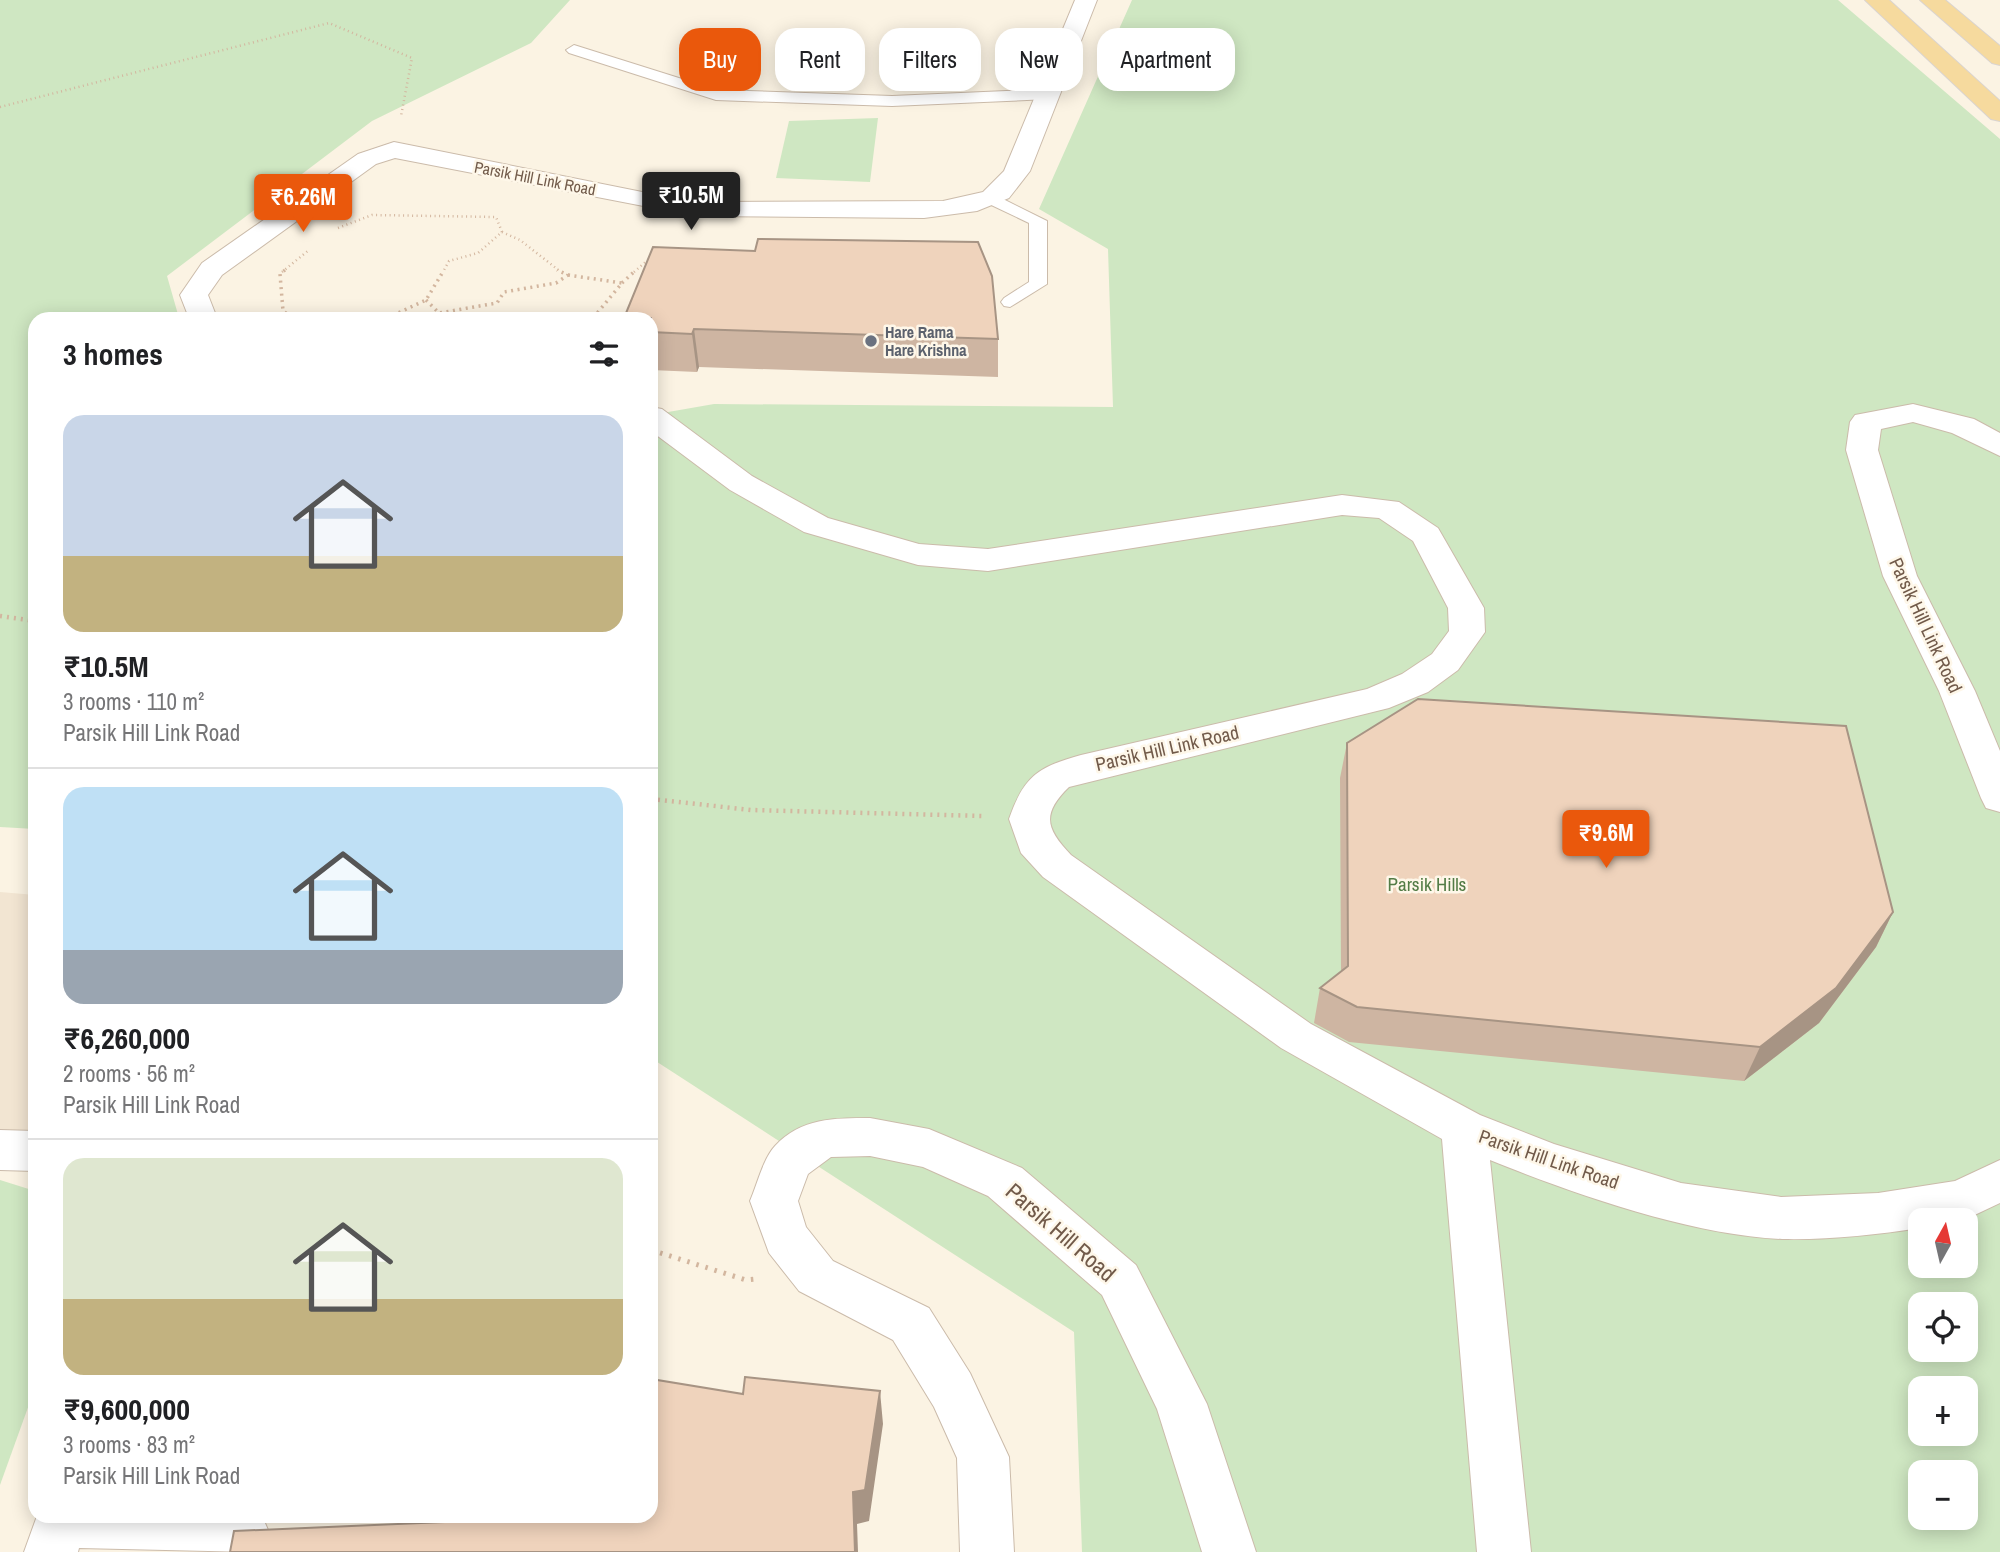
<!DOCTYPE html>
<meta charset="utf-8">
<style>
:root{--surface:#fff;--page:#f2f2f2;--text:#202124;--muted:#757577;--line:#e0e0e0;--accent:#ea580c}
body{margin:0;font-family:"Archivo Narrow",sans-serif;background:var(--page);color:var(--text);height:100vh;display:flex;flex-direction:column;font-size:26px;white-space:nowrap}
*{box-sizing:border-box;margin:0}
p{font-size:23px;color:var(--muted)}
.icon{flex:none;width:38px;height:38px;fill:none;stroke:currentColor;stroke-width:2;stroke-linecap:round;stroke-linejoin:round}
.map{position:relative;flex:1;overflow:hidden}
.drawer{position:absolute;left:28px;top:312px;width:630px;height:1211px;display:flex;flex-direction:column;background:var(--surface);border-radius:21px;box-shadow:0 4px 18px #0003}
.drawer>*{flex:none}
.hud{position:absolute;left:679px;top:28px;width:665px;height:63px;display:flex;gap:14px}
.needle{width:46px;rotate:8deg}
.controls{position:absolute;left:1908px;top:1208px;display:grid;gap:14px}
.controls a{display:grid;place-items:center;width:70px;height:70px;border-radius:14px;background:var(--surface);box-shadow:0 4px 18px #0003;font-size:35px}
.price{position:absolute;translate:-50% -60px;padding:0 16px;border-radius:7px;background:var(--accent);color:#fff;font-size:23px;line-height:46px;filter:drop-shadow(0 2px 4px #0008)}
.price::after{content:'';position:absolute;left:50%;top:42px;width:21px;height:16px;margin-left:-10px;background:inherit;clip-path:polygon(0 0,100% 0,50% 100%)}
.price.current{background:#222;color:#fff}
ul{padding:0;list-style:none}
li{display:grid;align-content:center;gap:14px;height:371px;padding:0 35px}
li+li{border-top:2px solid var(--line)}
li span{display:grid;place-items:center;height:217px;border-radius:21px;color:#555}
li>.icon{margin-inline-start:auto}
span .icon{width:126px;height:126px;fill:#fffc;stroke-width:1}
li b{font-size:30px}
h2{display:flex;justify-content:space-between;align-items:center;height:84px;padding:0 35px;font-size:30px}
.pill{padding:0 24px;border-radius:21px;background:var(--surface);box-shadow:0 4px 18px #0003;font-size:24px;line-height:63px}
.pill.current{background:var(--accent);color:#fff}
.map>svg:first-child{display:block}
</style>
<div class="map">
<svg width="2000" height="1552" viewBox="0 0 2000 1552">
<rect width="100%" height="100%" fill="#fbf3e3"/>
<polygon fill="#f2e5d2" points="0,892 35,895 35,1142 0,1141"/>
<g fill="#cfe7c2" fill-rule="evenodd">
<polygon points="0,0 570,0 531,43 372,121 167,276 179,318 35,318 35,829 0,827"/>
<path d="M1132 0H1838L2000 139V1552H1082L1074 1332 651 1058V415L714 404 1113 407 1108 249 1039 209ZM1920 1220H1965V1265H1920ZM1920 1304H1965V1349H1920ZM1920 1388H1965V1433H1920ZM1920 1472H1965V1517H1920Z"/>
<polygon points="878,118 870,182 776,178 789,121"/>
<polygon points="0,1180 35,1191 35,1388 0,1485"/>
</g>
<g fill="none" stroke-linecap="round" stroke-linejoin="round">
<g stroke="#cbbbaa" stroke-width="2">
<g id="service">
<polygon points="574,45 717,90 892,96 1049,89 1057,94 1049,99 892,106 716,100 569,53 566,50"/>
<polygon points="991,193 1047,221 1047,284 1010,307 1004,306 1001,302 1004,298 1029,282 1029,223 985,202 983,198"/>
</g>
</g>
<g stroke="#cbbbaa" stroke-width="2">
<g id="minor">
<polygon points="1075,0 1097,0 1030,171 1009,198 977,211 924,218 695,216 395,158 376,164 222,275 208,295 217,318 189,318 180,295 202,263 358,154 394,142 672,198 717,202 943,201 983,192 1004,171"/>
<polygon points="1913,404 1974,419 2000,433 2000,456 1952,433 1913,422 1881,429 1878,450 1917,576 1975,691 2000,751 2000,812 1986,808 1981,798 1939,691 1883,576 1846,450 1850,422 1855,415"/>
<path d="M651 407 662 409 752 476 828 518 919 544 988 549 1342 495 1399 502 1438 528 1484 608 1485 632 1458 670 1428 692 1389 708 1069 787C1041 814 1046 829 1071 855L1311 1024 1480 1115 1554 1144 1681 1183 1781 1197 1878 1193 1955 1181 2000 1160V1203L1964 1220H1920V1228C1875 1235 1828 1240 1782 1239 1692 1235 1574 1194 1490 1160L1531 1552H1477L1442 1139 1281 1048 1043 877 1021 853 1009 819C1024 776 1038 767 1081 755L1367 689 1402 674 1432 654 1449 631 1448 608 1413 541 1379 518 1342 515 988 571 918 565 804 532 730 490 651 431Z"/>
<path d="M870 1118 929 1129 1022 1168 1136 1265 1207 1404 1256 1552H1202L1157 1409 1102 1295 988 1196 923 1167 870 1156 831 1157 808 1174 798 1201 806 1227 833 1261 929 1308 970 1373 1009 1457 1014 1552H960L957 1458 934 1407 893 1340 799 1291 769 1253 750 1201C757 1185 763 1159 775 1146 801 1118 834 1118 870 1118Z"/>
<polygon points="0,1130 35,1131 35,1171 0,1170"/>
<polygon points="37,1516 262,1516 268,1530 260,1549 252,1552 79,1548 78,1552 24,1552"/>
</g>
</g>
<g stroke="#dad4d0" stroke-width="2">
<g id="primary">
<polygon points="1865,0 1889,0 2000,101 2000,121 1991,119"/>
<polygon points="1920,0 1945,0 2000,46 2000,65 1992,63"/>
</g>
</g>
<g stroke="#d3b69f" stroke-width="2.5" stroke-dasharray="1 3.5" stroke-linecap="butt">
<polyline points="0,107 329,23 412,58 401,116"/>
<polyline points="338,228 372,215 496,217 502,232 478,253 449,261 443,272"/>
<polyline points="502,232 520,240 561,272"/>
<polyline points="282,272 309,250"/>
<polyline points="634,272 650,258"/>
</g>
<g stroke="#d3b69f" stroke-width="3.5" stroke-dasharray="2 4.5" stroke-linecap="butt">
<polyline points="285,270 280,274 283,311 293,318"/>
<polyline points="568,275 622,283 593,318"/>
<polyline points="622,283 636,270"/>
<polyline points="426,300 439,313 497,303 504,292 556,283 568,275 557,270"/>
<polyline points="387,318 426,300 444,270"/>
</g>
<g stroke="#d3b69f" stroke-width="4.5" stroke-dasharray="2 5" stroke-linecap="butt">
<polyline points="0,616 35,621"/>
<polyline points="651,799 751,810 983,816"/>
</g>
<polyline stroke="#d3b69f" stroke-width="5" stroke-dasharray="2.5 7" stroke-linecap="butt" points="651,1250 746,1280 756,1279"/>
<use href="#service" fill="#fff" fill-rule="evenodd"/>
<use href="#minor" fill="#fff" fill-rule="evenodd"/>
<use href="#primary" fill="#f6da9e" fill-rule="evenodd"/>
</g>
<g fill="#ceb5a2">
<polygon points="651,318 998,339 998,377 699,367 697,372 651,370"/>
<polygon points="1347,743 1893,912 1876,947 1819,1023 1744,1081 1349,1042 1314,1023 1320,988 1341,972 1340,778"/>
</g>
<g fill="#a79484">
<polygon points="694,329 699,367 697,372 692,334"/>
<polygon points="1893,912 1876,947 1819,1023 1744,1081 1760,1047"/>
<polygon points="880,1391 883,1424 869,1521 857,1524 858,1552 855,1552 853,1492"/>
</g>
<g fill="#efd3bc" stroke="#a79484" stroke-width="2">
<polygon points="758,239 978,242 992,276 998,339 694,329 692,334 651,332 651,318 624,318 653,247 755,251"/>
<polygon points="1418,699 1846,726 1893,912 1836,988 1760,1047 1357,1007 1320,988 1348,966 1347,743"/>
<polygon points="745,1377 880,1391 865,1490 853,1492 855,1552 230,1552 234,1531 560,1517 560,1516 651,1516 651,1379 743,1394"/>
</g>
<circle fill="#6b7280" stroke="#fef7e9" stroke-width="2.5" cx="871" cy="341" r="7"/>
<g text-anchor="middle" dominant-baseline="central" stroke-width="5" stroke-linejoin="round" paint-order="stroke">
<g font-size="16" fill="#715a4a" stroke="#fef7e9">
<text transform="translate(535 178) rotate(11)">Parsik Hill Link Road</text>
</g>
<g font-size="16" font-weight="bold" fill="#5b616d" stroke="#fef7e9" text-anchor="start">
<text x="885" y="332">Hare Rama<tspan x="885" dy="18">Hare Krishna</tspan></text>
</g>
<g font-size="19" fill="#715a4a" stroke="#fef7e9">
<text transform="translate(1926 625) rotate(65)">Parsik Hill Link Road</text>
<text transform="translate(1167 748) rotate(-13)">Parsik Hill Link Road</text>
<text transform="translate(1549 1159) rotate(19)">Parsik Hill Link Road</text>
</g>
<g font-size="19" fill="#537c46" stroke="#fef7e9">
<text x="1427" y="884">Parsik Hills</text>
</g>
<g font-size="23" fill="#715a4a" stroke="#fef7e9">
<text transform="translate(1061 1232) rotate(41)">Parsik Hill Road</text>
</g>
</g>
</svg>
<div class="controls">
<a><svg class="needle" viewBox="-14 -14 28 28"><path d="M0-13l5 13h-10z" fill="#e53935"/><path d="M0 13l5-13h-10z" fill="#757577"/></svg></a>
<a><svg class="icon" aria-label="locate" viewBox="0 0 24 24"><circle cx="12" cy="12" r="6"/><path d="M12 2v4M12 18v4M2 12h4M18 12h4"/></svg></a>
<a>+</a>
<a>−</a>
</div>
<b class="price current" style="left:691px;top:232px">₹10.5M</b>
<b class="price" style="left:303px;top:234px">₹6.26M</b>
<b class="price" style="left:1606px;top:870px">₹9.6M</b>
<div class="hud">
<a class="pill current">Buy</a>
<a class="pill">Rent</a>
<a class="pill">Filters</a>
<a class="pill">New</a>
<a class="pill">Apartment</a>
</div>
<section class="drawer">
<h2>3 homes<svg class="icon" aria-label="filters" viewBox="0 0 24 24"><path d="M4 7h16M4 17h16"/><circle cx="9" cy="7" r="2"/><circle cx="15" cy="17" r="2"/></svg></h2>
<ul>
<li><span style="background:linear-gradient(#c9d6e8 65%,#c2b280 0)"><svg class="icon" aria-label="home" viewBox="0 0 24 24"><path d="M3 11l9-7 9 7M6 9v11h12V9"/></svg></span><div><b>₹10.5M</b><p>3 rooms · 110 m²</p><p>Parsik Hill Link Road</p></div></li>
<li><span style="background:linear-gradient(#bfe0f5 75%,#9aa5b1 0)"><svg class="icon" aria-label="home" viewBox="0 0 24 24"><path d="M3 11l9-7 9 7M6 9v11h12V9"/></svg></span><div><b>₹6,260,000</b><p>2 rooms · 56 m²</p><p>Parsik Hill Link Road</p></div></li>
<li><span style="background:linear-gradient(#dfe7d0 65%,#c2b280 0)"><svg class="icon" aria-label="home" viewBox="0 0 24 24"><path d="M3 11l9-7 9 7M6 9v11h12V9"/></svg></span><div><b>₹9,600,000</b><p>3 rooms · 83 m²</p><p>Parsik Hill Link Road</p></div></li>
</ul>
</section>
</div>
